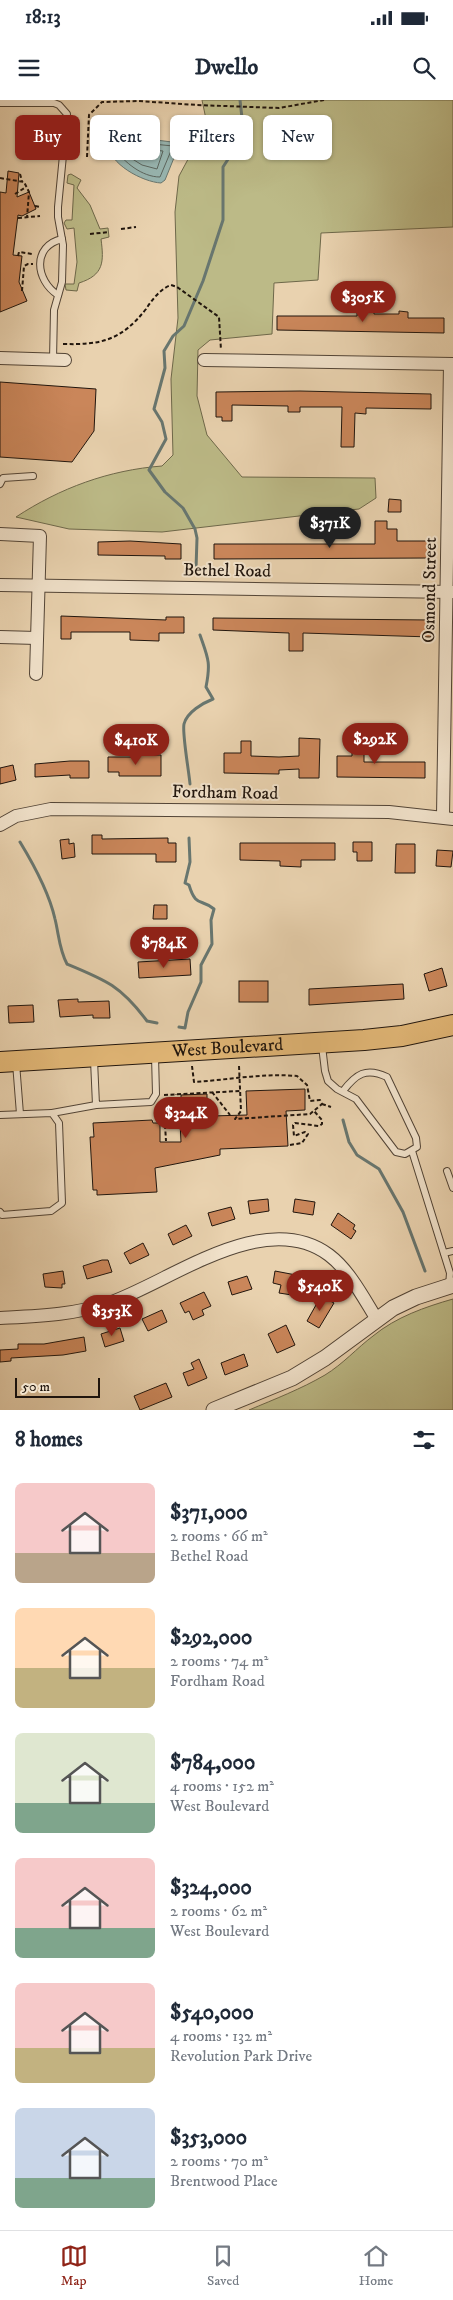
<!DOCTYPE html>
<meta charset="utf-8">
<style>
:root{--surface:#fff;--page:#f6f6f7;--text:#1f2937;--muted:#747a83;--line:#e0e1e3;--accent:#8f2418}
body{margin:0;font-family:"IM FELL DW Pica",serif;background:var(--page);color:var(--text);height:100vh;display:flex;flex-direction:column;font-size:19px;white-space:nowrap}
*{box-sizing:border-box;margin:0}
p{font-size:16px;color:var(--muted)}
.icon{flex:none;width:28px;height:28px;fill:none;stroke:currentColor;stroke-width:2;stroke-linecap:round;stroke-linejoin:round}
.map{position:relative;height:1310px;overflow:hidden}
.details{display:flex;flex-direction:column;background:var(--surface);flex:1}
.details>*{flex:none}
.banner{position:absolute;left:15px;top:15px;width:424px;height:45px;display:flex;gap:10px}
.scale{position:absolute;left:15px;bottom:12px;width:85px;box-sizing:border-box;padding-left:5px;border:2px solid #20150d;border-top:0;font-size:14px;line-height:18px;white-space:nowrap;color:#20150d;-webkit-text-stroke:4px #f1e2cb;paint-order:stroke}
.price{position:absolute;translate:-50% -42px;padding:0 11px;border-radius:18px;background:var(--accent);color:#fff;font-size:16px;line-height:32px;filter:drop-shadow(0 1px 2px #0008)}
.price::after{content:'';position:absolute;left:50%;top:30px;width:15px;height:11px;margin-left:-8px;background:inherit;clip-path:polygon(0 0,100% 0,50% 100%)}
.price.current{background:#222;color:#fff}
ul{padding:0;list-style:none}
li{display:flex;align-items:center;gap:15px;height:125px;padding:0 15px}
li span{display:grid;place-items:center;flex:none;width:140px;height:100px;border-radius:8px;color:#555}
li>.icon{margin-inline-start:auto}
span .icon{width:60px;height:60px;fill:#fffc;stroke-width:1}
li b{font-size:21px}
h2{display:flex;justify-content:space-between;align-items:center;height:60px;padding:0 15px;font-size:21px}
.pill{padding:0 18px;border-radius:8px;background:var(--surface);box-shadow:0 1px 4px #0004;font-size:18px;line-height:45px}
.pill.current{background:var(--accent);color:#fff}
.status{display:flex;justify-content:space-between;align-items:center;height:35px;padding:0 25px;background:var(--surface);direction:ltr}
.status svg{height:14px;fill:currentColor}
header{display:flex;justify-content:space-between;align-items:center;height:65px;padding:0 15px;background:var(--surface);font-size:22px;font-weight:700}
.menu{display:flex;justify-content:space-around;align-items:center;height:70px;border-top:1px solid var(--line);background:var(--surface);font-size:14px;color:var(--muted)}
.menu a{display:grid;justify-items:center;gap:2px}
.menu .current{color:var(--accent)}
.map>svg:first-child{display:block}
</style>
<div class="status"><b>18:13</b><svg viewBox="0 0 49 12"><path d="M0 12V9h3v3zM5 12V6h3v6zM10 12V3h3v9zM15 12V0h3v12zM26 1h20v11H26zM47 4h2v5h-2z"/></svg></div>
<header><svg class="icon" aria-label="menu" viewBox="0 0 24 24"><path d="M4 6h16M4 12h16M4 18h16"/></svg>Dwello<svg class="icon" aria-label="search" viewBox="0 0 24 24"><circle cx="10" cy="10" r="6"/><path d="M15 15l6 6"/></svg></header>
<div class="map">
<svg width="453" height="1310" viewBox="0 0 453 1310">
<rect width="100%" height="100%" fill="#e9d2af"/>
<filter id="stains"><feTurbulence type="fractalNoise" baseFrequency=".004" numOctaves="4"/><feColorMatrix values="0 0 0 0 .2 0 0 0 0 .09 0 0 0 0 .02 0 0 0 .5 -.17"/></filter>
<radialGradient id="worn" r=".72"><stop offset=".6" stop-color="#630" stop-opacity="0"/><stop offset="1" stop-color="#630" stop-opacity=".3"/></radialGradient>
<g fill="#bcba87" stroke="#6e684a">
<path d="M202 0H453V127L321 133 318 180 274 183 272 234 210 240 198 250 197 296 207 335 242 377 375 378 376 398 359 409 162 432 69 429 16 417C60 388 109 370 162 366L173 355 171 279 178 218 175 112 179 76 207 24Z"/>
<path d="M71 74 81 80 77 88 90 105 100 129 108 128 109 137 101 139C104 162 104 175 79 183L77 191 66 190 65 184H74L77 162 74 128 67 129 64 123 66 120H72L74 85 67 83 68 75Z"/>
<path d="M453 1199V1310H249C275 1299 301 1289 325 1275 343 1264 357 1248 373 1236 396 1217 425 1207 453 1199Z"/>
</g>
<path fill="#98b6b1" stroke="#68766f" d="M132 37 180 43 165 80 161 83C143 82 108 64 108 43L112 40Z"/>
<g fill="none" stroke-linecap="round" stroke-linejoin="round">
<g stroke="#5c665f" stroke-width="1">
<path d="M133 42 173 46 160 77C142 77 124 62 114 48L116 45Z"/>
<polygon points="133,48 163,51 157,69 142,65 126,55 125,50"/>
</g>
<g stroke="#68766f" stroke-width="3">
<polyline points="196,469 197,438 195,429 183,408 165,392 149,370 166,339 162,322 154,309 165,268 164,251 173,236 184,226 203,181 223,120 223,67 236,47 243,27 240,0"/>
<path d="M190 684C189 672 182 633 184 624 187 612 203 603 213 599L206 587C211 562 208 558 200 535"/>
<path d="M20 742C34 765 49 792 55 819 59 835 59 849 67 864 106 880 121 886 147 921L157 923"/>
<path d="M179 927 185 928 188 912 201 882V865L212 844 211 820 214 809C201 798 196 808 189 785L185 783 190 762 189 738"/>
<polyline points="343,1020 349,1042 357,1055 379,1069 403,1112 425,1171"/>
</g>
</g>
<g fill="#ca865a" stroke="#20150d">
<polygon points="8,71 19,73 17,97 29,92 36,109 22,116 18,115 13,155 22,156 19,182 27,201 0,212 0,92 6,93"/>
<polygon points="357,209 374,209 374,214 399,214 399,211 408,212 408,218 444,218 444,233 277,230 277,216 357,216"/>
<polygon points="0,282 96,289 94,331 72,362 0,357"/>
<polygon points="300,291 431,294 431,309 366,308 366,314 355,313 354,347 341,347 342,307 300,307 300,312 288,312 288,306 232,305 232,321 222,321 222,317 216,317 216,292"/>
<polygon points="389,399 401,400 401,412 388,412"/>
<polygon points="375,421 387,421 387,429 397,429 397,441 429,441 429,458 214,459 214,444 375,444"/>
<polygon points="130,441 181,444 181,459 165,459 165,456 98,455 98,442"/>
<polygon points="61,516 166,520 166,517 184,517 184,533 159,533 159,541 130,540 130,532 71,532 71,539 61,539"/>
<polygon points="213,518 431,520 431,537 303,533 303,551 289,551 289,533 213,530"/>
<polygon points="364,635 364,662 425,662 425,678 337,677 337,656 352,656 352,636"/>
<polygon points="299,638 320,639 319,678 299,678 299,669 279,670 279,674 224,673 224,653 241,653 241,641 251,641 251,656 279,657 299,656"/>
<polygon points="139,655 161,655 161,676 119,676 119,672 108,672 108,657 139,657"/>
<polygon points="70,661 89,661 89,678 70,678 70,675 35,677 35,664"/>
<polygon points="13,665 16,680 0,684 0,668"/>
<polygon points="92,735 102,735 102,739 168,738 168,743 176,743 176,762 156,762 156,754 92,754"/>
<polygon points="69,739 69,744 74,743 75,757 62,759 60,740"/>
<polygon points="353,742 372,742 372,761 357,761 357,752 353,752"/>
<polygon points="240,743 335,743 335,760 301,760 301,767 280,766 280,761 240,760"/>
<polygon points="396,744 415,744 415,773 395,773"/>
<polygon points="437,750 453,751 451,767 436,766"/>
<polygon points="154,805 167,805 167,819 153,819"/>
<polygon points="190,859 191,875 139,878 138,862"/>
<polygon points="442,868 447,886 429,891 424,874"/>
<rect x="239" y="881" width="29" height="21"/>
<polygon points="403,884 404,899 309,905 309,889"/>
<polygon points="78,899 78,902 109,901 110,918 93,918 93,915 60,917 58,900"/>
<polygon points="33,905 34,922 9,923 8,906"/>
<polygon points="305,989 305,1010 286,1011 288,1046 220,1049 220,1055 155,1068 157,1092 97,1095 97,1090 93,1090 90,1037 94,1037 93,1023 152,1020 153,1023 160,1023 160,1042 181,1042 179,1001 181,1001 181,995 207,994 207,1000 211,1000 211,1016 247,1015 246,991"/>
<polygon points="268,1099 269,1111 250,1114 248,1101"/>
<polygon points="295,1099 315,1102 313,1115 293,1112"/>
<polygon points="231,1107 235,1119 212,1126 208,1113"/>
<polygon points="338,1113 355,1125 353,1129 356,1131 351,1139 331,1125"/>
<polygon points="186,1125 192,1136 173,1145 168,1134"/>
<polygon points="143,1143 149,1155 130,1164 124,1153"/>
<polygon points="102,1160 108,1160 112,1172 87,1179 83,1166"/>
<polygon points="63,1171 65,1184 62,1184 62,1188 45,1187 43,1174"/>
<polygon points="275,1171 296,1175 292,1195 279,1193 281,1185 273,1183"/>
<polygon points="247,1176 252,1189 232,1195 228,1182"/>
<polygon points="204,1192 211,1206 202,1210 204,1215 193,1220 189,1211 185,1213 180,1203"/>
<polygon points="321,1196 334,1203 319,1228 307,1221"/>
<polygon points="162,1210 167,1222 148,1231 142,1219"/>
<polygon points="286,1225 295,1245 277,1253 268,1234"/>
<polygon points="120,1228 124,1241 105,1247 101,1234"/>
<polygon points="84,1237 86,1251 63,1255 11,1258 11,1261 0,1262 0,1250 18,1249 18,1244 44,1244"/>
<polygon points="244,1254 248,1266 225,1275 221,1263"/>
<polygon points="199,1259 207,1278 188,1286 183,1273 194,1269 191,1263"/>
<polygon points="166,1283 172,1297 140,1310 134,1296"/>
</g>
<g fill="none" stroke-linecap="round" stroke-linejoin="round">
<g stroke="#524436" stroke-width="8">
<g id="service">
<polyline points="0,3 54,3 59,5 67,14 58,107 58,117 63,145 62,182 54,210 53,260"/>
<path d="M58 195C35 180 32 146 62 139"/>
<polyline points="0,384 3,378 33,376"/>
<path d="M322 946 325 971 328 981 337 989 356 999 396 1052 405 1054 417 1047 416 1038 387 977C366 967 356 974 343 991"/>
<polyline points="94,960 96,1005 151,1002 156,994 155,956"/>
<polyline points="16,963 20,1014"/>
<polyline points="52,1013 96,1005"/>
<polyline points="0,1015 52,1013 59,1023 62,1103 51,1111 2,1115 0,1112"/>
<polyline points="412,1051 450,1173 449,1186"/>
<polyline points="447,1071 453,1088"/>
<polyline points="444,1153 453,1151"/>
</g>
</g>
<g stroke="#524436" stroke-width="14">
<g id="minor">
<polyline points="0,258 65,260"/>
<polyline points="204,260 453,264"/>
<polyline points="0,434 40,436 36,574"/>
<polyline points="0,485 453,492"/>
<polyline points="0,537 37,538"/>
<polyline points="443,716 450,264"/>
<polyline points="0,725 16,716 51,709 389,712 453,719"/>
<path d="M0 1218C37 1216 74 1215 109 1203 170 1182 264 1107 329 1155 349 1170 363 1197 376 1218"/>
</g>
</g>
<g stroke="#524436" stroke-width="17">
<polyline id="tertiary" points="214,1310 292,1278 325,1258 393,1208 416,1197 453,1185"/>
</g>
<g stroke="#20150d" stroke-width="22">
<g id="primary">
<path id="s1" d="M0 962 364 940 402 936 453 925"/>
</g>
</g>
<g stroke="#20150d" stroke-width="2" stroke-dasharray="4 2.5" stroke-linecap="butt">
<polyline points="87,57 89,15 102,2 139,1 197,5 279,8 324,0"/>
<polyline points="20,74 22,81"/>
<polyline points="0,78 24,82 29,92 27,118"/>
<polyline points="15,94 26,87"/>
<polyline points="35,106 40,107"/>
<polyline points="18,118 40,116"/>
<polyline points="121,129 136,127"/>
<polyline points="90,134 109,132"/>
<polyline points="18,156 19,152 32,154"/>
<polyline points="22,191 24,166 28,164 33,164"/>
<path d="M63 244C100 245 121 241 146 209 152 200 160 189 171 185L177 187 219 217 221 250"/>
<path d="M192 966 194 982C227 980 263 973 297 976L307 985 310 1001 320 1000 322 1004 310 1014 235 1019 241 1011 239 966"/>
<polyline points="212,992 230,1015"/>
<polyline points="164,995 240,991"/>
<polyline points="322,1004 331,1007"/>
<polyline points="161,1025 177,1024 176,994"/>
<polyline points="165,1025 166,1041"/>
<polyline points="290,1045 302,1043 308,1034 305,1032 294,1036 293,1025 295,1023 319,1026 322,1024 322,1020 314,1011"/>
</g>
<use href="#service" stroke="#f1e2cb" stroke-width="6"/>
<use href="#minor" stroke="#f1e2cb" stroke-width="12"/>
<use href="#tertiary" stroke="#f1e2cb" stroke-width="15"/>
<use href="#primary" stroke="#e4b978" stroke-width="20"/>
</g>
<g text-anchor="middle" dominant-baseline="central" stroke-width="4" stroke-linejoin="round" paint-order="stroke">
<g font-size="18" fill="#20150d" stroke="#f1e2cb">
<text transform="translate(227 471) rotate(1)">Bethel Road</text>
<text transform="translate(430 490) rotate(-89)">Osmond Street</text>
<text transform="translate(225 693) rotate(1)">Fordham Road</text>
<text stroke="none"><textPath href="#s1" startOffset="228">West Boulevard</textPath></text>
</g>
</g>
<rect width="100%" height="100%" filter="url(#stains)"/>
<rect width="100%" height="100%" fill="url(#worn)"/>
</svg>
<div class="scale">50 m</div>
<b class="price" style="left:363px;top:223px">$305K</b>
<b class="price current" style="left:330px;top:449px">$371K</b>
<b class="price" style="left:375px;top:665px">$292K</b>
<b class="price" style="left:136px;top:666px">$410K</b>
<b class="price" style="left:164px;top:869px">$784K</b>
<b class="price" style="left:186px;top:1039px">$324K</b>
<b class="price" style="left:320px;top:1212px">$540K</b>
<b class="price" style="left:112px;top:1237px">$353K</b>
<div class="banner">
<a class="pill current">Buy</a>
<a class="pill">Rent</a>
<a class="pill">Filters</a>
<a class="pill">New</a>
</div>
</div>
<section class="details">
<h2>8 homes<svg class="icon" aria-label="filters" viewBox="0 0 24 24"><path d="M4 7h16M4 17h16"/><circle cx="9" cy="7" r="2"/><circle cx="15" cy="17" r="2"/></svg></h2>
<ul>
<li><span style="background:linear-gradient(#f6c9c9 70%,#b9a48a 0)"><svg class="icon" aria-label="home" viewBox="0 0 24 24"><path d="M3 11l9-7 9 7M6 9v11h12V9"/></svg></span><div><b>$371,000</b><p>2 rooms · 66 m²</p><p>Bethel Road</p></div></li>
<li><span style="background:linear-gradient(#ffd9b3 60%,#c2b280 0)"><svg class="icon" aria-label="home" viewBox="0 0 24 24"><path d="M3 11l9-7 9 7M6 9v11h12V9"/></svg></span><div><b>$292,000</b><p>2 rooms · 74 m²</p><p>Fordham Road</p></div></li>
<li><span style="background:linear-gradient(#dfe7d0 70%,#7fa58c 0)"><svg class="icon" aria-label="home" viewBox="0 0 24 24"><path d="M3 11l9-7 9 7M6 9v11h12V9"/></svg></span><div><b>$784,000</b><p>4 rooms · 152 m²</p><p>West Boulevard</p></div></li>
<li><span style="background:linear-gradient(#f6c9c9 70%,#7fa58c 0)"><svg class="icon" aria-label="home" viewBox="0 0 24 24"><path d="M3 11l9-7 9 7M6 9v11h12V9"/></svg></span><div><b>$324,000</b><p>2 rooms · 62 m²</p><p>West Boulevard</p></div></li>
<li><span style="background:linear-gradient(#f6c9c9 65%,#c2b280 0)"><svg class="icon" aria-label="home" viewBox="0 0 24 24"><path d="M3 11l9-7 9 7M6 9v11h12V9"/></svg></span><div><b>$540,000</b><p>4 rooms · 132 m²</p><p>Revolution Park Drive</p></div></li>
<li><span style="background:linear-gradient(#c9d6e8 70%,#7fa58c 0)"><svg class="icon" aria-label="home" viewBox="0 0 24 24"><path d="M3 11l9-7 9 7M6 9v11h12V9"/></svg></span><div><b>$353,000</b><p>2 rooms · 70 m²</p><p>Brentwood Place</p></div></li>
</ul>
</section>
<nav class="menu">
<a class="current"><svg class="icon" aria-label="map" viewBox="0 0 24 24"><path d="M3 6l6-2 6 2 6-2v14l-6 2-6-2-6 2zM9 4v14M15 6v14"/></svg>Map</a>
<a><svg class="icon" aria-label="saved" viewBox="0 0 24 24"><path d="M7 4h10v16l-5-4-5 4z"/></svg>Saved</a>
<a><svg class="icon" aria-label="home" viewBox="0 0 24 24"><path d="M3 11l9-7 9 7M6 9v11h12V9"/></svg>Home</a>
</nav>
